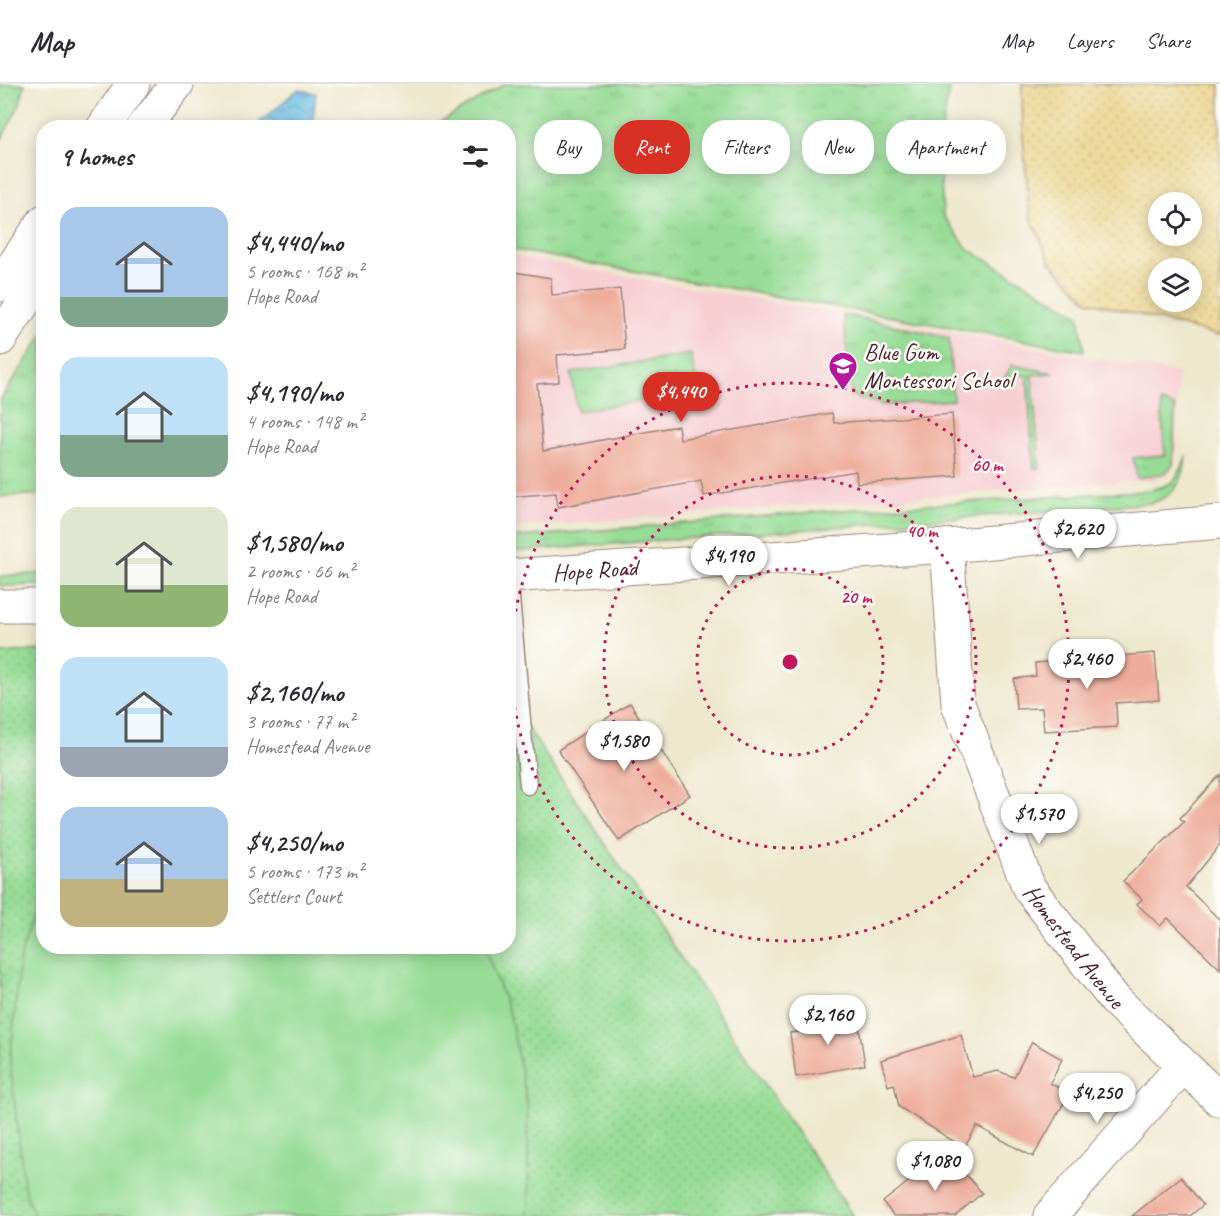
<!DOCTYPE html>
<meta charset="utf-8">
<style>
:root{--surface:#fff;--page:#f7f7f7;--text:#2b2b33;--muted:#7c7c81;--line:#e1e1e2;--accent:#d93025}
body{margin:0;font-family:Caveat,sans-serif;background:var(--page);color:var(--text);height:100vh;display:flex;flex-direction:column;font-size:22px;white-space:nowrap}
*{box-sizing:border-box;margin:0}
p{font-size:20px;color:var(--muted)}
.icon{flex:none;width:33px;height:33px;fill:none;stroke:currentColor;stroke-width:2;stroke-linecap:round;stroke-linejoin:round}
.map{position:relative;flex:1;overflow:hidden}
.sheet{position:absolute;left:36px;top:36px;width:480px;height:834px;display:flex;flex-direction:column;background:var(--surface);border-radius:24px;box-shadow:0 3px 15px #0003}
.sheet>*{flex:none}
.banner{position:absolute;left:534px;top:36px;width:570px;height:54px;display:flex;gap:12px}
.tools{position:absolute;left:1148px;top:108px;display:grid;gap:12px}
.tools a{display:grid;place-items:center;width:54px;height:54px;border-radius:50%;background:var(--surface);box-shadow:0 3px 15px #0003;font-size:30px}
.price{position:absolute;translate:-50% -51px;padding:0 14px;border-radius:21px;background:#fff;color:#222;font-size:20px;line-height:39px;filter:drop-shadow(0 2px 3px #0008)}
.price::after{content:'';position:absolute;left:50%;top:36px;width:18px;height:14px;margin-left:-9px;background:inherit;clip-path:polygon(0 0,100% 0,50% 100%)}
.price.active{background:var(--accent);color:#fff}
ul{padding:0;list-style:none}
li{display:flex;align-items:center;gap:18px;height:150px;padding:0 24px}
li span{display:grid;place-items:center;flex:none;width:168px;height:120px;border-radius:18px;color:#555}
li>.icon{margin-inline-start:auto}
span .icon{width:72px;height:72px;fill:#fffc;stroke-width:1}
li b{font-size:26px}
h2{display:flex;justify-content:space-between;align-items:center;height:72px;padding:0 24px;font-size:26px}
.chip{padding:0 21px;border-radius:24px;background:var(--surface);box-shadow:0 3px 15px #0003;font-size:21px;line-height:54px}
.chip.active{background:var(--accent);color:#fff}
header{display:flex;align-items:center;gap:36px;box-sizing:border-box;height:84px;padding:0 30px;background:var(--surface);border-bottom:2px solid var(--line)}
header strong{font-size:28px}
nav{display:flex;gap:33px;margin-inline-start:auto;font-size:21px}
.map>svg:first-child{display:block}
</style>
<header>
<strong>Map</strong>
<nav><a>Map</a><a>Layers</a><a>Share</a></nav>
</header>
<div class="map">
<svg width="1220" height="1132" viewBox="0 0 1220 1132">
<defs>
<pattern id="grass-tufts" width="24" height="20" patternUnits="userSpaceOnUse" patternTransform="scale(1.5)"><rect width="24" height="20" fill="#96dc96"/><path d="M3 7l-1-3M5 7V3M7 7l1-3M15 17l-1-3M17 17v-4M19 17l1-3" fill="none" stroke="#83bc81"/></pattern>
<pattern id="sand-dots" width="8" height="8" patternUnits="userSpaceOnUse" patternTransform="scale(1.5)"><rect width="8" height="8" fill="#eeda9e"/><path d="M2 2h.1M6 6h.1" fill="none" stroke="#cebb88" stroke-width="1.8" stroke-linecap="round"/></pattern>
<pattern id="park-dots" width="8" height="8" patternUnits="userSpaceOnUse" patternTransform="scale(1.5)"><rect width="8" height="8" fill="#96dc96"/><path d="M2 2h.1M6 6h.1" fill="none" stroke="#83bc81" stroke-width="1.8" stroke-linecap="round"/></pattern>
<pattern id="water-waves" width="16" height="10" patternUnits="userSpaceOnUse" patternTransform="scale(1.5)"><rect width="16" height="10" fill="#65bbe2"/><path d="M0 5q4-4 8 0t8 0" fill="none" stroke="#5597b7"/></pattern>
</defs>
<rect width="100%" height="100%" fill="#fdfcf7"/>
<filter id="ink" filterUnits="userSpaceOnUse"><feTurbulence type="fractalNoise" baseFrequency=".0167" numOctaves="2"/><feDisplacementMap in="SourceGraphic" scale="12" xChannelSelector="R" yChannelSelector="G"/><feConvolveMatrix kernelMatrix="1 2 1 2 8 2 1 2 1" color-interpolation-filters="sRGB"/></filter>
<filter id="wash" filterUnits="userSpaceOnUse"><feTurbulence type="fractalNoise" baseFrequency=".008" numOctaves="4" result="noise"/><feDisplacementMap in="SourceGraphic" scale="24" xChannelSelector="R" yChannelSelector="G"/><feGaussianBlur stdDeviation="1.35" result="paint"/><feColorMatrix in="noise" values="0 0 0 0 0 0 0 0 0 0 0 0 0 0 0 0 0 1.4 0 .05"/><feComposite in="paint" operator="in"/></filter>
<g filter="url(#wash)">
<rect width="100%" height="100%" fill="#eee8cd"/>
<polygon fill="#f7cfd3" points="508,171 1178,289 1176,376 1170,389 1157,395 509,444"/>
<g fill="url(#grass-tufts)" stroke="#707e60" stroke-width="1.5">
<polygon points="505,0 950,0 939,63 943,132 968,165 1079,231 1084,267 509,165 508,44 432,43"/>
<polygon points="843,230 949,254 953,316 883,321 852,312"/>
<polygon points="43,251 43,410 0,413 0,316"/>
<polygon points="691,270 698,308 577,327 571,289"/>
<polygon points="1012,281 1054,289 1032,291 1040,384 1034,385 1027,291 1005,293"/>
<polygon points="1161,318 1175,323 1173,381 1163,390 1137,394 1133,374 1165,371"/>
<path d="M1186 372C1185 396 1175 412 1152 419L509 468V454L825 427 1142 407C1171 402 1177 401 1186 372Z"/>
<polygon points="43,489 43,501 0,502 0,492"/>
</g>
<path fill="url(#sand-dots)" stroke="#9c7c64" stroke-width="1.5" fill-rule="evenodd" d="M1022 0H1220V252L1088 217 1051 179 1030 132 1023 54ZM1158 118H1191V152H1158ZM1158 184H1191V218H1158Z"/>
<g fill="url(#park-dots)" stroke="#707e60" stroke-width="1.5">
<polygon points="0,0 25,0 19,22 0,58"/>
<polygon points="43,566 44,862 508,862 509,616 853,1132 0,1132 0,569"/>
</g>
<polygon fill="#96dc96" stroke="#707e60" stroke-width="1.5" points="43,802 44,862 484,863 510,931 527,1020 529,1119 527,1132 35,1132 25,1108 10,979 20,873"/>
<polygon fill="url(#water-waves)" stroke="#586d86" stroke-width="1.5" points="298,5 316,9 312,43 255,43"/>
<g id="blocks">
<g fill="#eead9c">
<polygon points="508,187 551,194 552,211 620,205 625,265 557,271 559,298 537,300 543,367 678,342 680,355 832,329 834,339 952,330 957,392 857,399 856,387 704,412 701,397 558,423 556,409 508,413"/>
<polygon points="1155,569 1159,616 1116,619 1117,643 1044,647 1042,624 1016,625 1014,595 1036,592 1035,579"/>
<polygon points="630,619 690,711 619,757 558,666"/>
<polygon points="1220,691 1220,761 1186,803 1220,836 1220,885 1168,834 1160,842 1137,820 1142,815 1123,797 1184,738 1180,734"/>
<polygon points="857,930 865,981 796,993 790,949 814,946 813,937"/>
<polygon points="961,951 973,993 998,987 1014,993 1032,958 1062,975 1050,999 1069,1010 1033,1073 977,1042 964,1064 899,1023 894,1000 888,1002 881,976"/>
<polygon points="946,1068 982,1109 955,1132 894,1132 883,1118"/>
<polygon points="1181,1093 1203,1121 1190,1132 1132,1132"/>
</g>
</g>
</g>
<g filter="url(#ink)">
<use href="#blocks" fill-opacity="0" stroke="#9c847c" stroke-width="1.5"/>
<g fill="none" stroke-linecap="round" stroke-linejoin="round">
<g stroke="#9c847c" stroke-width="19">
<polyline id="lane" points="509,492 528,702"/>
</g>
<g stroke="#9c847c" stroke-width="35">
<g id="street">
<path id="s1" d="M947 462 958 620 1029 804 1115 916 1220 1016"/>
<path id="s2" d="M508 492 947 462 1220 438"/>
<polyline points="0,522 44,522"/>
<polyline points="1050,1132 1183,982"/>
</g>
</g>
<g stroke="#9c847c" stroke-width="35">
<g id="secondary">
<polyline points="103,44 133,0"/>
<polyline points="143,44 177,0"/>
<polyline points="0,201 44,137"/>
<polyline points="0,255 44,188"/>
</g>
</g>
<use href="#lane" stroke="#fff" stroke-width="16"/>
<use href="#street" stroke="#fff" stroke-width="33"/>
<use href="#secondary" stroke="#fff" stroke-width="33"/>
</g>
</g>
<g fill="none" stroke="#c2185b" stroke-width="3" stroke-dasharray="3 6">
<circle cx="790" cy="578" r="93"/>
<circle cx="790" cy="578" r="186"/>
<circle cx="790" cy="578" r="279"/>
</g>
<defs>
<g id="school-pin" transform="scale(1.5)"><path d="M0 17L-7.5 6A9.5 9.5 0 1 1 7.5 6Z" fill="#b5179e" stroke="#fdfcf7"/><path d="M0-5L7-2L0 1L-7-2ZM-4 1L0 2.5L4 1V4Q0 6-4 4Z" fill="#fff"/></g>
</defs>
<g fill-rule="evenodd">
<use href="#school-pin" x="843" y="282"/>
</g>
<g text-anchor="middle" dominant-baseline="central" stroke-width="5" stroke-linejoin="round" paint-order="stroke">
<g font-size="24" fill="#4a1f2b" stroke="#fdfcf7" text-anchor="start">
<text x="864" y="268">Blue Gum<tspan x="864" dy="28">Montessori School</tspan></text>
</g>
<g font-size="24" fill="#4a1f2b" stroke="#fdfcf7">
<text stroke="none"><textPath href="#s2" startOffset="87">Hope Road</textPath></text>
<text stroke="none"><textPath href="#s1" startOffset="429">Homestead Avenue</textPath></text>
</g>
</g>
<circle cx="790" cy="578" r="9" fill="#c2185b" stroke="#fdfcf7" stroke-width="3"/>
<g font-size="18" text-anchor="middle" font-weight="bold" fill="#c2185b" stroke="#fdfcf7" stroke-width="5" stroke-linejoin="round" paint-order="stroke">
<text x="987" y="387">60 m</text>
<text x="922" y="453">40 m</text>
<text x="856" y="519">20 m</text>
</g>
</svg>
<div class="tools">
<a><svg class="icon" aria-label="locate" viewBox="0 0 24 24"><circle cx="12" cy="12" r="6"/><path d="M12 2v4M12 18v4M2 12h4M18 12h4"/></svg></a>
<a><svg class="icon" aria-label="layers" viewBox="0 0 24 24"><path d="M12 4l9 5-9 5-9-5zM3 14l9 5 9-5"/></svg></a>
</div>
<b class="price active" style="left:681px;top:339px">$4,440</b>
<b class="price" style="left:1078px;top:476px">$2,620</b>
<b class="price" style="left:729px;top:503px">$4,190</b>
<b class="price" style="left:1087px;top:606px">$2,460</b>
<b class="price" style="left:624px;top:688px">$1,580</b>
<b class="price" style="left:1039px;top:761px">$1,570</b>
<b class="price" style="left:828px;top:962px">$2,160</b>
<b class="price" style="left:1097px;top:1040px">$4,250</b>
<b class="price" style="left:935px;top:1108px">$1,080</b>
<div class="banner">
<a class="chip">Buy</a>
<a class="chip active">Rent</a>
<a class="chip">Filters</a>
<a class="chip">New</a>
<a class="chip">Apartment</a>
</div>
<section class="sheet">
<h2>9 homes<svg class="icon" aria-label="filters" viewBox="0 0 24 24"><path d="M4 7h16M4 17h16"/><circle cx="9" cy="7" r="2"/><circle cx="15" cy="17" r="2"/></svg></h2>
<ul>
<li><span style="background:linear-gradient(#a9c7e8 75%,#7fa58c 0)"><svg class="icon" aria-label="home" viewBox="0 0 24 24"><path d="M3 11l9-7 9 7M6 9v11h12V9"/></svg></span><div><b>$4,440/mo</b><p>5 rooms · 168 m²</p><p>Hope Road</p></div></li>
<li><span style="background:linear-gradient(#bfe0f5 65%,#7fa58c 0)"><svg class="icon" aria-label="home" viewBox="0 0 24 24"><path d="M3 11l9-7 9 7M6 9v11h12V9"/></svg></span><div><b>$4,190/mo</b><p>4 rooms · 148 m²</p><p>Hope Road</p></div></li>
<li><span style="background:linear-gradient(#dfe7d0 65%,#8fb573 0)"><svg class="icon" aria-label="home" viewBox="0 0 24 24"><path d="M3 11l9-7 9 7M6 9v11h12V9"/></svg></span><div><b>$1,580/mo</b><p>2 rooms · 66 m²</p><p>Hope Road</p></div></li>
<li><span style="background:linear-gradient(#bfe0f5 75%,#9aa5b1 0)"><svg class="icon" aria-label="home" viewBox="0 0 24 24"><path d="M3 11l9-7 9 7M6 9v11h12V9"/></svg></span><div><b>$2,160/mo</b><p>3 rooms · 77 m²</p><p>Homestead Avenue</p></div></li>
<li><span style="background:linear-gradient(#a9c7e8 60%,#c2b280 0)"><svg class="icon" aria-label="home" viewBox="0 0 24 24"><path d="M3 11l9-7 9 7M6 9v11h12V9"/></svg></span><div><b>$4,250/mo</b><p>5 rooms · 173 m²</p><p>Settlers Court</p></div></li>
</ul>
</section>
</div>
